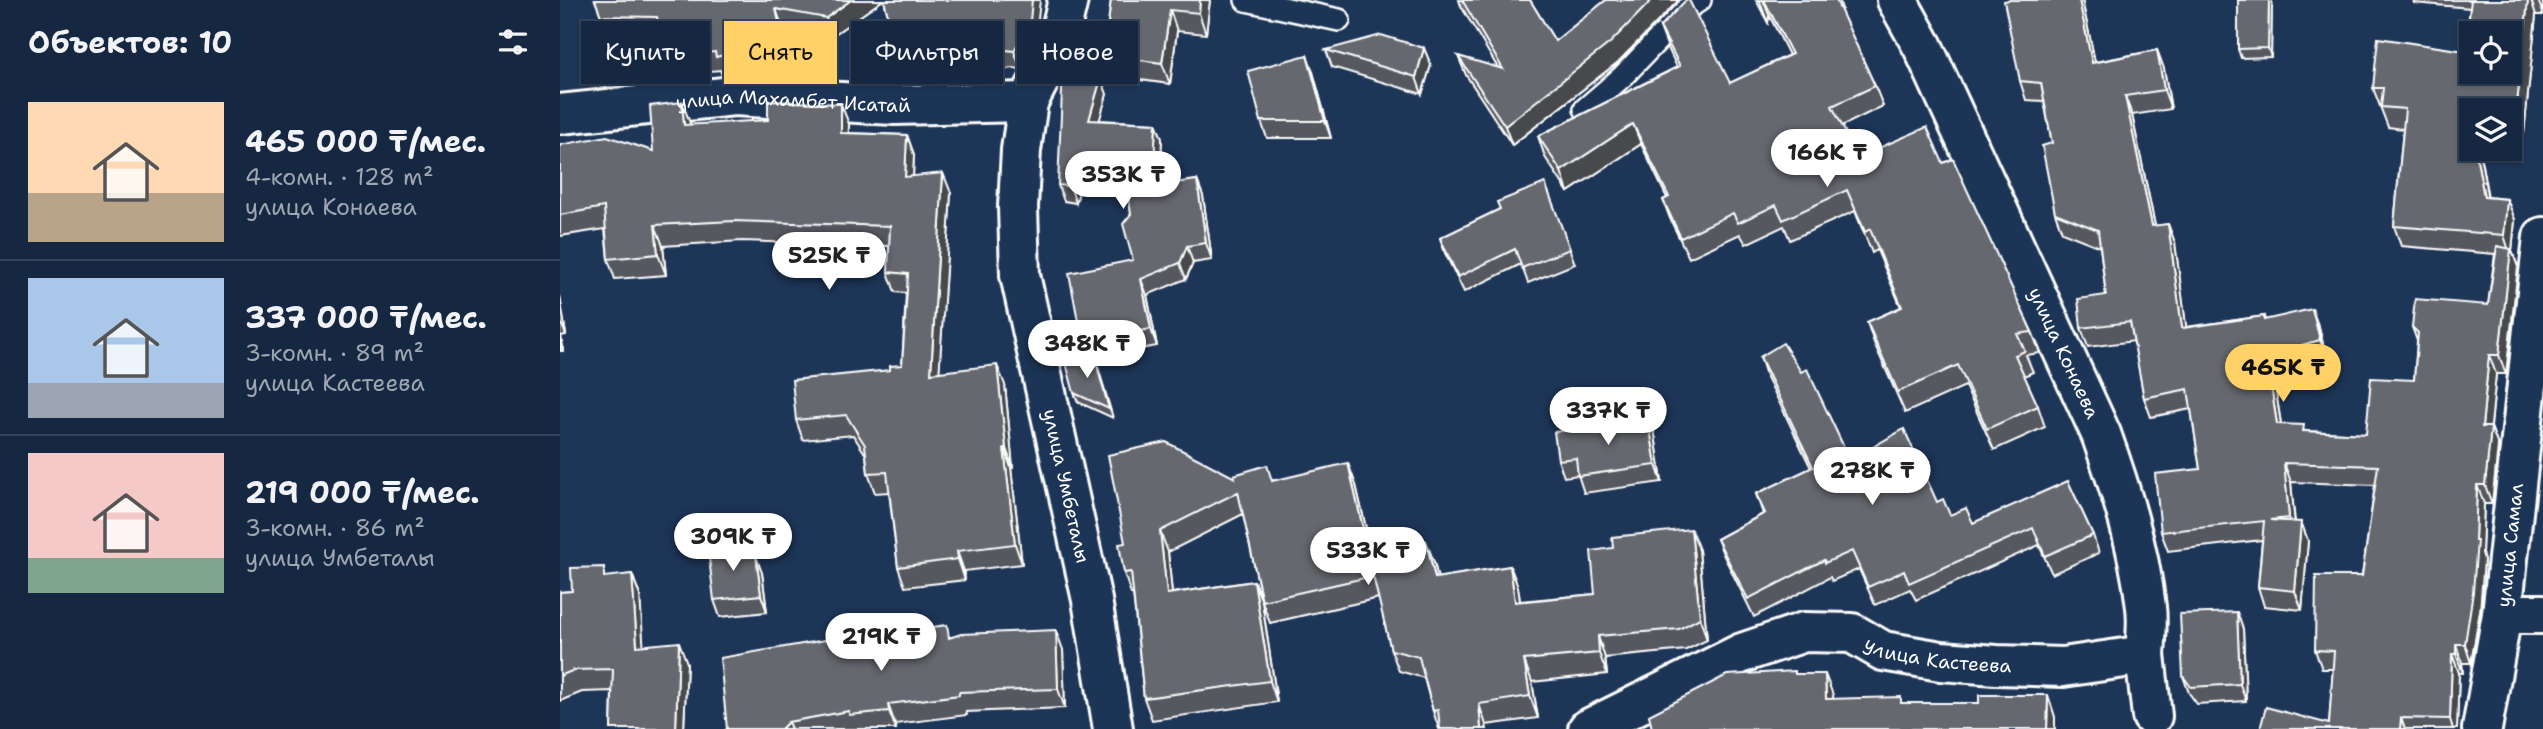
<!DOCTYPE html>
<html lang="ru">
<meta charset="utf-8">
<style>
:root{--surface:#162841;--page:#1f3048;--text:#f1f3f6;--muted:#9ea6b1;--line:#35445a;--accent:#ffd166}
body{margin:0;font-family:"Shantell Sans",sans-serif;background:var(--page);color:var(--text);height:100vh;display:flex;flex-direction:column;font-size:26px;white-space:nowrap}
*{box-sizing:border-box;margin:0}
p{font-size:23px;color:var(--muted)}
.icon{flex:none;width:38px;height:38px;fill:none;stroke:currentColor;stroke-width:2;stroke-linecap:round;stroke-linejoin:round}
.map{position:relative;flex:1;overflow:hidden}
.panel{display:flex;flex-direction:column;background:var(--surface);width:560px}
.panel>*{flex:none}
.guide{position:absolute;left:21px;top:21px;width:665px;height:63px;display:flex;gap:14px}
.tools{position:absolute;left:1899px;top:21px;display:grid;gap:14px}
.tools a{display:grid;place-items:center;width:63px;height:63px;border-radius:0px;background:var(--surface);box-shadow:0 2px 5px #0004,0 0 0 2px var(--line);font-size:35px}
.price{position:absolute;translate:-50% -60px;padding:0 16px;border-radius:24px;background:#fff;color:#222;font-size:23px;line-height:46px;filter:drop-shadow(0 2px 4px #0008)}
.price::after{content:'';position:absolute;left:50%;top:42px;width:21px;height:16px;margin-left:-10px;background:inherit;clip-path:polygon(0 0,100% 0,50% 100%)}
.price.active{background:var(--accent);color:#111}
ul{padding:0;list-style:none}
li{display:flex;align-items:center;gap:21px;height:175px;padding:0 28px}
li+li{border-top:2px solid var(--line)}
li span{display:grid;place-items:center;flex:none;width:196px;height:140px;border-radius:0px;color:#555}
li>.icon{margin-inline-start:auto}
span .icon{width:84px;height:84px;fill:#fffc;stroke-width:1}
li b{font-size:30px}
h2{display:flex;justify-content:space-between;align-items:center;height:84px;padding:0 28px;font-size:30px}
.pill{padding:0 24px;border-radius:0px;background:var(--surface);box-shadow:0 2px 5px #0004,0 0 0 2px var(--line);font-size:24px;line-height:63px}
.pill.active{background:var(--accent);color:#111}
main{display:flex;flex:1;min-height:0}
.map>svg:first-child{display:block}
</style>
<main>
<section class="panel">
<h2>Объектов: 10<svg class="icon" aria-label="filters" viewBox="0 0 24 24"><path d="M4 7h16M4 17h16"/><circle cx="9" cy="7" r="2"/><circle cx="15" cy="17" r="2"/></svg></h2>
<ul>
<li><span style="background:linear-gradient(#ffd9b3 65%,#b9a48a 0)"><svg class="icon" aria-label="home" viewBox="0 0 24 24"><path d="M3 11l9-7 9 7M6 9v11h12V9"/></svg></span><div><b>465 000 ₸/мес.</b><p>4-комн. · 128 m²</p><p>улица Конаева</p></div></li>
<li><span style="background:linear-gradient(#a9c7e8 75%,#9aa5b1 0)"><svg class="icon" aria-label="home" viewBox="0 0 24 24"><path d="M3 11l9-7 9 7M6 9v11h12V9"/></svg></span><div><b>337 000 ₸/мес.</b><p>3-комн. · 89 m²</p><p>улица Кастеева</p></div></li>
<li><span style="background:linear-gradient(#f6c9c9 75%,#7fa58c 0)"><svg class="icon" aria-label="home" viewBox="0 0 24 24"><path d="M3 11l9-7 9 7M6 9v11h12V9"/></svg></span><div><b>219 000 ₸/мес.</b><p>3-комн. · 86 m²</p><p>улица Умбеталы</p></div></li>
</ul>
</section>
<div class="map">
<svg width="1983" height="729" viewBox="0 0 1983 729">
<rect width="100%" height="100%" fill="#1d3557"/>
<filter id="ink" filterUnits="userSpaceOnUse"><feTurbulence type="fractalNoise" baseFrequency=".0143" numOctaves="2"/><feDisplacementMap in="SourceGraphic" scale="14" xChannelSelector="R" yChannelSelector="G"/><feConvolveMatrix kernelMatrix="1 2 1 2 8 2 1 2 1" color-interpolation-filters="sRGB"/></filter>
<g filter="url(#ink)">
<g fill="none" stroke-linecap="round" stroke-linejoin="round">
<g stroke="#fff" stroke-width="26">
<g id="lane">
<polyline points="686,0 779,20"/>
<polyline points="1025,109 1062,77 1128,8 1140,0"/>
</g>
</g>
<g stroke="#fff" stroke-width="44">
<g id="street">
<path id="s1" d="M508 0 497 46 468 102 461 150 458 207 460 275 532 600 553 729"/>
<path id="s2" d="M0 114 174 96 334 105 468 102"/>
<polyline points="1942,614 1983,614"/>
<path id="s3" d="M1028 729 1182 653 1244 632 1292 633 1323 651 1381 661 1437 665 1503 667 1585 655C1586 639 1588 622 1586 607 1579 548 1561 490 1541 434L1363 47 1337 0"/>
<path id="s4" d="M1922 729 1942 614 1983 237"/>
</g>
</g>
<g stroke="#fff" stroke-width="44">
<polyline id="secondary" points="1585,655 1592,716"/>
</g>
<use href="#lane" stroke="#1d3557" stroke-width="21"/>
<use href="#street" stroke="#1d3557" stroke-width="38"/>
<use href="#secondary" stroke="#1d3557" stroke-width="38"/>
</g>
<g fill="#57595f" stroke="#fff" stroke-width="2">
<polygon points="35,0 323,0 272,36 222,26 230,58 162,75 160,70 112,75 105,57 101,34 48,34"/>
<polygon points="324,0 476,38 461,69 452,68 391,79 389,74 346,83 340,65"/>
<polygon points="551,0 650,0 646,34 617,31 610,84 551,76 544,55"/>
<polygon points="899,0 970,0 995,41 1046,0 1119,0 1058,62 952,145 906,75 898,56 938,68 901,6"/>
<polygon points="1196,0 1279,0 1282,9 1280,10 1315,86 1323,106 1282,126 1298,157 1383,163 1472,332 1480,353 1466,355 1473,372 1464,376 1478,406 1485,427 1434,450 1405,386 1345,413 1314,343 1307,322 1341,307 1317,250 1312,253 1295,211 1230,240 1224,226 1186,244 1180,234 1129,258 1111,221 1103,200 1107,198 1081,144 1008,192 985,157 978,136 1117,67 1108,48 1100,27 1170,83 1229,55 1209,15 1208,23"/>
<polygon points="1522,0 1535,62 1597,50 1604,69 1611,109 1572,115 1595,226 1608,224 1615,243 1626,327 1704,316 1705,320 1759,328 1767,359 1748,363 1750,384 1715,386 1721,424 1746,431 1806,434 1854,380 1857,341 1852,327 1928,305 1935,254 1841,246 1834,226 1843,129 1828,127 1813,88 1905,51 1910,8 1854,3 1853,0 1983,0 1983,15 1976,15 1964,133 1950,130 1950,110 1911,110 1911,149 1919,149 1928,197 1947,199 1955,220 1952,251 1958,267 1946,374 1936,374 1931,427 1938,446 1932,504 1924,504 1922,553 1924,560 1920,611 1911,663 1902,663 1903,673 1899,673 1897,729 1700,729 1769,724 1773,669 1762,669 1755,650 1802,576 1815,485 1731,482 1735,522 1741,522 1748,541 1742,610 1704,606 1698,587 1702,540 1608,551 1601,532 1640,469 1631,409 1591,417 1584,398 1574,341 1528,347 1521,328 1546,295 1540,247 1502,232 1495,213 1492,143 1484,101 1466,100 1460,81"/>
<polygon points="1678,0 1712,0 1711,57 1681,58 1678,49"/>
<polygon points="766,50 871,65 862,94 772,67"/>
<polygon points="753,72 771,138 707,138 701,121"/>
<polygon points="547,94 539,120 596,123 602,139 600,185 637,180 643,196 652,260 633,263 626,279 587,295 597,346 535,357 553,418 518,402 514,393 527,357 522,342 573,260 571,214 568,193 519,191 516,203 504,201 498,185"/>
<polygon points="122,102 130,125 289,124 289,133 347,135 354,155 353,176 391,193 379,372 445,385 453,468 451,468 462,564 404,571 405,580 345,587 338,567 329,492 315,493 308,473 306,455 293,435 243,440 236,420 330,370 342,365 346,293 335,292 328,272 329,246 182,241 103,246 106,275 55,279 48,259 45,229 0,236 0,145 93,151"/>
<polygon points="985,183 1015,264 968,283 961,264 904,292 885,253 880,238 940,209"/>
<polygon points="0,296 6,335 1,336 3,351 0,351"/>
<polygon points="1200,357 1290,460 1377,502 1390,515 1413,523 1508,481 1533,535 1539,553 1492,574 1479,545 1356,600 1350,589 1315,605 1299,569 1272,581 1270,577 1194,617 1164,556 1157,539 1203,514 1196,494 1251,468 1206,375"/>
<polygon points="1088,418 1095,435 1102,482 1024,493 1018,475 1004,477 998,460"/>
<polygon points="675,478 796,485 812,554 874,562 877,578 950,566 958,587 960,601 1035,594 1139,550 1147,640 1126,650 1045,658 1047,674 972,682 978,718 926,725 879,729 873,711 864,678 839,671 831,650 819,598 710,623 702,601 683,514 608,552 612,593 694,581 702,602 717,702 592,720 584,698 573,594 571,594 564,573 565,543"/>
<polygon points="202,573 207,612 160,617 154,600"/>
<polygon points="72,574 80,596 83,645 127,663 124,729 51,729 52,691 22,692 0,701 0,592 12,591 48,577"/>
<polygon points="1683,629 1686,701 1637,704 1629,693 1623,676"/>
<polygon points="312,632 313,635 391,637 503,650 505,708 406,712 407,715 335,724 336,729 167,729"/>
</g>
<g fill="#47484d" stroke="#fff" stroke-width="2">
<polygon points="291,0 323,0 272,36 266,18"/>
<polygon points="472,0 480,0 476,38 461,69 454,51"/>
<polygon points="640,0 650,0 646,34 639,13"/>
<polygon points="1092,0 1119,0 1058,62 952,145 945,126"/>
<polygon points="1201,0 1203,0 1209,15 1208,23 1200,2"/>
<polygon points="1519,0 1522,0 1539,81 1532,63"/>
<polygon points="1709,0 1712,0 1712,1 1711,57 1708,48"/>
<polygon points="1968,0 1971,0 1976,15 1964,133 1956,113"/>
<polygon points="1978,0 1983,0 1983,13"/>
<polygon points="216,9 222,26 230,58 223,40"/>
<polygon points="610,10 617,31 610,84 602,63"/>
<polygon points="864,48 871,65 862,94 856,77"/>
<polygon points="1597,50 1604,69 1611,109 1604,90"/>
<polygon points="747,55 753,72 771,138 765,121"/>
<polygon points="541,78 547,94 535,136 529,120"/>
<polygon points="1565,96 1572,115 1599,245 1592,226"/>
<polygon points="122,102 130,123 131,145 124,125"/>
<polygon points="281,104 289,124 288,153 281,133"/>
<polygon points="596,123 602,139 599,203 593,186"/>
<polygon points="1073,124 1081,144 1008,192 1001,171"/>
<polygon points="347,135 354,155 352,197 345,177"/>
<polygon points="1915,149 1919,149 1931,217 1924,197"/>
<polygon points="383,173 391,193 378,393 371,373"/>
<polygon points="513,175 519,191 516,203 510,186"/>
<polygon points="637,180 643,196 652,260 646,243"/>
<polygon points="1947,199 1955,220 1952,251 1958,267 1946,374 1939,355 1950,254 1944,235"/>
<polygon points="1608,224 1615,243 1629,347 1622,328"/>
<polygon points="95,225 103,246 106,275 98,254"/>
<polygon points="627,246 633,263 626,279 620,263"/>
<polygon points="581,279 587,295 597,346 591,329"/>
<polygon points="0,296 0,297 6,335 0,320"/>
<polygon points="1752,309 1759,328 1767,359 1760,340"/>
<polygon points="0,334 1,336 3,351 0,343"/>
<polygon points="1742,345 1748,363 1750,384 1743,365"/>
<polygon points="1929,355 1936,374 1929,446 1922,427"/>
<polygon points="437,365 445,385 453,468 446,448"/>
<polygon points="1708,367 1715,386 1724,443 1717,424"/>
<polygon points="1088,418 1095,435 1102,482 1096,465"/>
<polygon points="1931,427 1938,446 1932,504 1925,485"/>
<polygon points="444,448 451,468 462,564 455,544"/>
<polygon points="788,463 796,485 817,576 809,555"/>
<polygon points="1724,463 1731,482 1736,537 1729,518"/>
<polygon points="1917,485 1924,504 1922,553 1924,560 1920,611 1911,663 1905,644 1915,541"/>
<polygon points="1741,522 1748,541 1742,610 1735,591"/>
<polygon points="1131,529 1139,550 1147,640 1140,618"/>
<polygon points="600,531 608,552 614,615 607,594"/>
<polygon points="866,541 874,562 883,599 875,578"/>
<polygon points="397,551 404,571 405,580 398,559"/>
<polygon points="196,556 202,573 207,612 201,595"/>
<polygon points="950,566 958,587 963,623 955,602"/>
<polygon points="72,574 80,596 85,667 77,646"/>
<polygon points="694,581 702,602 717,702 710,681"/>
<polygon points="1677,612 1683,629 1686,701 1680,684"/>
<polygon points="496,630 503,650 505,708 498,689"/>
<polygon points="1038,636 1045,658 1047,674 1039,653"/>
<polygon points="119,642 127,663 124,729 116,729"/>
<polygon points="1896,644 1902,663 1903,673 1896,654"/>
<polygon points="1892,654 1899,673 1897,729 1893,729 1890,719"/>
<polygon points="964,660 972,682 978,718 970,696"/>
<polygon points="1265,674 1273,695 1274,720 1266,699"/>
<polygon points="1488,695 1495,717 1495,729 1487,729"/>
<polygon points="328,704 335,724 336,729 329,711"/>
<polygon points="919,704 926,725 927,729 921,729"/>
<polygon points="1841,718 1845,729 1840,729"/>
<polygon points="228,722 231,729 221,729"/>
</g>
<g fill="#65676e" stroke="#fff" stroke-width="2" fill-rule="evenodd">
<polygon points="35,0 291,0 266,18 216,9 223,40 156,57 155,52 105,57 97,17 41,16"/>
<polygon points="324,0 472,0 470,21 454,51 446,50 384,61 383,56 340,65"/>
<polygon points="551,0 640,0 639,13 610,10 602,63 544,55"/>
<polygon points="902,0 970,0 995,41 1046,0 1092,0 1051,42 945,126 898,56 943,69"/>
<polygon points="1126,0 1129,0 1170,83 1232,54 1204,0 1276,0 1315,86 1272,106 1298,157 1367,127 1383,163 1393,159 1472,332 1457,334 1465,351 1455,355 1478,406 1427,429 1398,365 1338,392 1307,322 1342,307 1310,229 1305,232 1287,190 1223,220 1216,205 1178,223 1173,213 1121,238 1103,200 1109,197 1073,124 1001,171 978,136 1120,66 1100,27"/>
<polygon points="1449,0 1519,0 1532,63 1597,50 1604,90 1565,96 1592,226 1608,224 1622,328 1704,316 1704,320 1752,309 1760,340 1742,345 1743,365 1708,367 1717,424 1744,425 1743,431 1806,434 1811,378 1854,380 1858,333 1852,327 1855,299 1928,305 1937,246 1951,249 1939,355 1929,355 1922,427 1931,427 1925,485 1917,485 1915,541 1917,541 1913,592 1905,644 1896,644 1896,654 1892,654 1890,719 1841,718 1840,729 1700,729 1706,707 1769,724 1774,651 1755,650 1756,576 1802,576 1818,466 1724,463 1729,518 1710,520 1741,522 1735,591 1698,587 1704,521 1601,532 1595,474 1640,469 1628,389 1584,398 1570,322 1521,328 1518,299 1546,295 1538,230 1495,213 1482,146 1492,143 1481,83 1460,81 1444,1"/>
<polygon points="1678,0 1709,0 1708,48 1678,49"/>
<path d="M1911 0H1968L1956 113 1950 111V110L1908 104 1911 123V149H1915L1924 197 1947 199 1944 235 1834 226 1845 109 1821 107 1823 88H1813L1818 38 1905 51ZM1911 33H1950V72H1911Z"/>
<polygon points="821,35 864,48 856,77 766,50"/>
<polygon points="747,55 765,121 701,121 688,71"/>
<polygon points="503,67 541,78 529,120 596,123 593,186 637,180 646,243 627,246 620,263 581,279 591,329 522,342 509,273 573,260 563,224 571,214 566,176 513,175 510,186 498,185"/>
<polygon points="208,101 281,104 281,133 347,135 345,177 383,173 371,373 437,365 446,448 444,448 455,544 397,551 398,559 338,567 327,472 308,473 305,445 286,415 236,420 232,380 330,370 330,366 342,365 348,274 328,272 330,226 174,221 95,225 98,254 48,259 44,207 0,215 0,145 47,136 93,151 90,106 122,102 124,125 208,120"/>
<polygon points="985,183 1010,249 962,268 955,249 898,277 880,238 940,209 937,202"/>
<polygon points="1223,343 1241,372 1247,369 1290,460 1344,429 1377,502 1383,499 1390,515 1406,508 1413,523 1508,481 1533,535 1485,556 1473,528 1349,583 1344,571 1308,587 1292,551 1265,563 1264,560 1188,599 1157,539 1205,513 1196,494 1253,467 1200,357"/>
<polygon points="534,355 549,409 514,393 506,363"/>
<polygon points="1088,418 1096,465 1018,476 1016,458 998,460 994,432"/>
<polygon points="606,442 675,478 674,475 707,465 712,481 788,463 809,555 866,541 875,578 950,566 955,602 1035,594 1031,551 1053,548 1052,537 1131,529 1140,618 1119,629 1038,636 1039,653 964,660 970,696 919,704 921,729 880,729 878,710 873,711 859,657 831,650 813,576 702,601 678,492 600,531 607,594 694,581 710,681 584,698 571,572 564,573 559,544 565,543 548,455"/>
<polygon points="183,544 184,557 196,556 201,595 154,600 148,549"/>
<polygon points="44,567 44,577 72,574 77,646 119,642 116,729 51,729 53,669 14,670 0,676 0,592 12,591 11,568"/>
<polygon points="1677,612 1680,684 1631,687 1623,676 1620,614"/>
<polygon points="387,625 389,638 401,634 496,630 498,689 399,692 399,695 328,704 329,711 289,715 289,711 228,722 221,729 167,729 160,658 312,632 312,636"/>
<polygon points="1235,671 1235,674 1265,674 1266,699 1341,697 1341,703 1419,703 1419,695 1488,695 1487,729 1092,729 1089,715 1167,675"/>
</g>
</g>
<g text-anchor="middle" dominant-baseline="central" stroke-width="7" stroke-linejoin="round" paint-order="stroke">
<g font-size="19" fill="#fff" stroke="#1d3557">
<text stroke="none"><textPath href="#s2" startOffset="234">улица Махамбет-Исатай</textPath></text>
<text transform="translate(1504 353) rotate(65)">улица Конаева</text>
<text stroke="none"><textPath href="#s1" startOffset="500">улица Умбеталы</textPath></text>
<text stroke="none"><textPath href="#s4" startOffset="186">улица Самал</textPath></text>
<text stroke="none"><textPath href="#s3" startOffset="376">улица Кастеева</textPath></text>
</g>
</g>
</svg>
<div class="tools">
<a><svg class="icon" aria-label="locate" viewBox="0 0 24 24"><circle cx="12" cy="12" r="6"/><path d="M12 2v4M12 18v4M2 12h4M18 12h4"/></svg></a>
<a><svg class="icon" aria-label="layers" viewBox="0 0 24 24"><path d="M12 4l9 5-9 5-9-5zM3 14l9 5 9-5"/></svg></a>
</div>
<b class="price" style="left:1267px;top:189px">166K ₸</b>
<b class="price" style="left:563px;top:211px">353K ₸</b>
<b class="price" style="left:269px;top:292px">525K ₸</b>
<b class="price" style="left:527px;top:380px">348K ₸</b>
<b class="price active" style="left:1723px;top:404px">465K ₸</b>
<b class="price" style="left:1048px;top:447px">337K ₸</b>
<b class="price" style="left:1312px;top:507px">278K ₸</b>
<b class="price" style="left:173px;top:573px">309K ₸</b>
<b class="price" style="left:808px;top:587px">533K ₸</b>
<b class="price" style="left:321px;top:673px">219K ₸</b>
<div class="guide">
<a class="pill">Купить</a>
<a class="pill active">Снять</a>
<a class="pill">Фильтры</a>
<a class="pill">Новое</a>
</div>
</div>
</main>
